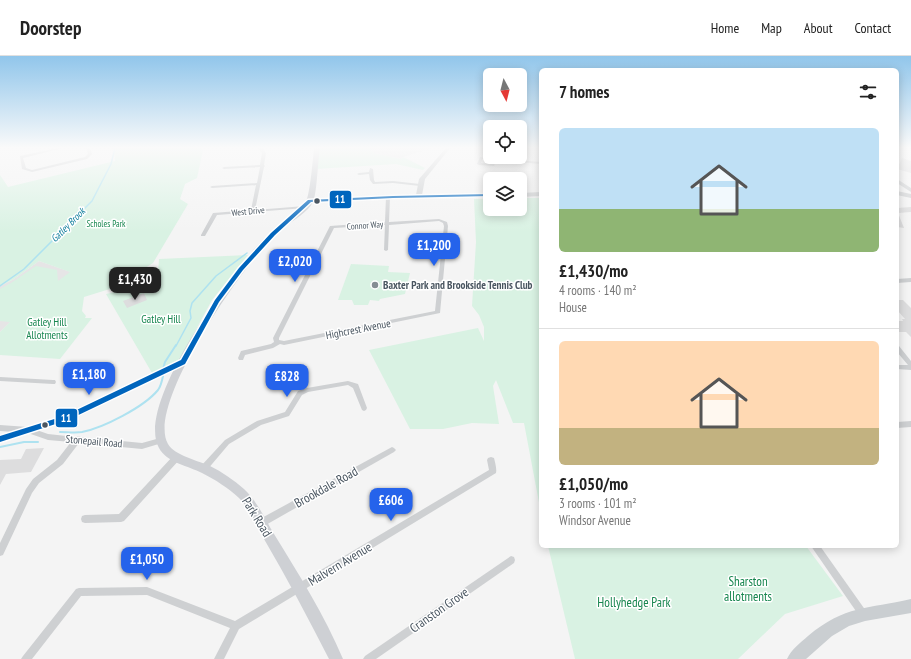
<!DOCTYPE html>
<meta charset="utf-8">
<style>
:root{--surface:#fff;--page:#f2f2f2;--text:#222;--muted:#767676;--line:#e0e0e0;--accent:#2563eb}
body{margin:0;font-family:"PT Sans Narrow",sans-serif;background:var(--page);color:var(--text);height:100vh;display:flex;flex-direction:column;font-size:15px;white-space:nowrap}
*{box-sizing:border-box;margin:0}
p{font-size:13px;color:var(--muted)}
.icon{flex:none;width:22px;height:22px;fill:none;stroke:currentColor;stroke-width:2;stroke-linecap:round;stroke-linejoin:round}
.map{position:relative;flex:1;overflow:hidden}
.side{position:absolute;left:539px;top:12px;width:360px;height:480px;display:flex;flex-direction:column;background:var(--surface);border-radius:6px;box-shadow:0 2px 10px #0003}
.side>*{flex:none}
.needle{width:26px;rotate:173deg}
.fabs{position:absolute;left:483px;top:12px;display:grid;gap:8px}
.fabs a{display:grid;place-items:center;width:44px;height:44px;border-radius:6px;background:var(--surface);box-shadow:0 2px 10px #0003;font-size:20px}
.price{position:absolute;translate:-50% -34px;padding:0 9px;border-radius:8px;background:var(--accent);color:#fff;font-size:13px;line-height:26px;filter:drop-shadow(0 1px 2px #0008)}
.price::after{content:'';position:absolute;left:50%;top:24px;width:12px;height:9px;margin-left:-6px;background:inherit;clip-path:polygon(0 0,100% 0,50% 100%)}
.price.active{background:#222;color:#fff}
ul{padding:0;list-style:none}
li{display:grid;align-content:center;gap:8px;height:212px;padding:0 20px}
li+li{border-top:1px solid var(--line)}
li span{display:grid;place-items:center;height:124px;border-radius:6px;color:#555}
li>.icon{margin-inline-start:auto}
span .icon{width:72px;height:72px;fill:#fffc;stroke-width:1}
li b{font-size:17px}
h2{display:flex;justify-content:space-between;align-items:center;height:48px;padding:0 20px;font-size:17px}
header{display:flex;align-items:center;gap:24px;box-sizing:border-box;height:56px;padding:0 20px;background:var(--surface);border-bottom:1px solid var(--line)}
header strong{font-size:19px}
nav{display:flex;gap:22px;margin-inline-start:auto;font-size:14px}
.map>svg:first-child{display:block}
</style>
<header>
<strong>Doorstep</strong>
<nav><a>Home</a><a>Map</a><a>About</a><a>Contact</a></nav>
</header>
<div class="map">
<svg width="911" height="603" viewBox="0 0 911 603">
<rect width="100%" height="100%" fill="#f4f4f4"/>
<g fill="#e6e5e6">
<polygon points="369,92 432,92 403,101 401,103 374,97"/>
<polygon points="39,205 71,216 34,243 0,276 0,230 14,223"/>
</g>
<g fill="#d9f2e3">
<polygon points="114,92 201,92 203,94 197,122 185,128 180,143 188,148 153,207 113,232 84,241 82,255 86,260 85,262 92,262 60,303 0,299 0,276 10,266 0,265 0,233 11,227 36,210 57,214 58,225 70,216 39,205 14,223 0,230 0,119 8,131 115,105"/>
<polygon points="319,92 369,92 374,97 401,103 403,101 425,112 423,114 396,108 316,113"/>
<polygon points="520,142 541,142 541,457 524,367 513,367 496,324 493,330 499,368 472,367 443,373 410,373 369,294 478,272 484,285 484,271 479,259 472,250 476,186 474,143 490,143 490,153 520,153"/>
<polygon points="248,199 212,244 180,303 152,317 106,238 152,228 158,216 159,203"/>
<polygon points="351,208 389,210 388,216 410,217 405,238 380,243 379,245 370,244 368,249 354,249 352,244 338,244"/>
<polygon points="548,490 806,490 843,540 785,558 738,603 575,603"/>
</g>
<g fill="none" stroke-linecap="round" stroke-linejoin="round">
<g stroke="#aee2f0" stroke-width="1.5">
<polyline points="0,230 24,213 92,145 111,108 115,92"/>
<polyline points="176,290 191,262 190,255 192,247 216,220 247,197"/>
</g>
<g stroke="#aee2f0" stroke-width="2">
<polyline points="163,313 165,306 176,289"/>
<path d="M60 376C67 376 75 377 82 376 103 372 144 351 158 334 161 330 162 325 163 320"/>
<polyline points="0,391 24,386 38,386"/>
</g>
</g>
<g fill="#ddddde">
<polygon points="902,102 911,105 911,117 897,113"/>
<polygon points="911,151 911,156 898,157 904,172 897,171 897,152"/>
<polygon points="153,215 148,225 139,225 144,216"/>
<polygon points="144,237 147,244 127,252 123,245"/>
<polygon points="897,244 903,244 911,252 911,281 906,276 897,276 897,265 903,265 902,263 905,263 897,254"/>
<polygon points="44,392 31,416 6,418 0,429 0,404 21,403 26,393"/>
</g>
<g fill="none" stroke-linecap="round" stroke-linejoin="round">
<g fill="#ced0d2" fill-rule="evenodd">
<polygon points="58,92 63,92 23,102 26,112 32,114 85,101 88,98 86,92 90,92 92,98 87,103 32,116 22,113 20,100"/>
<polygon points="258,92 262,92 266,97 264,109 265,110 264,111 255,154 305,150 307,151 305,152 217,159 205,180 201,180 201,179 213,157 251,154 256,129 212,132 210,131 212,130 257,127 260,111 224,113 222,112 224,111 260,109 262,97"/>
<path d="M480 101 541 106V108L496 104 494 110 479 109 477 108ZM482 103 492 104 491 108 481 107Z"/>
<polygon points="370,112 373,113 374,124 375,126 393,125 420,128 422,129 420,130 393,127 373,128 370,124 369,118 359,119 357,118 359,117 369,116"/>
<path d="M386 140 390 141 389 166 439 163 447 166 448 170 440 257 284 289 280 288 273 292 245 299 243 304H239L238 302 241 295 271 288 274 286 273 282 330 170 385 166ZM439 165 443 167 444 170 435 255 284 285 279 284V282L334 172 385 169 384 194 386 195 388 194 389 169Z"/>
<polygon points="911,222 911,226 897,227 897,223"/>
<polygon points="897,290 899,290 911,305 911,314 897,313 897,309 908,309 897,296"/>
<polygon points="0,321 53,324 55,324 56,326 55,328 53,328 0,325"/>
<polygon points="348,325 358,328 367,352 366,354 364,355 362,354 353,332 348,329 308,336 302,339 289,360 261,369 229,388 207,414 204,415 201,414 200,412 201,410 225,384 257,365 285,356 298,335 307,332"/>
<polygon points="911,365 911,371 897,372 897,366"/>
<polygon points="0,369 28,371 48,378 76,381 78,380 81,381 142,387 160,382 162,383 163,385 162,387 142,393 79,387 63,408 39,427 32,437 3,499 0,500 0,487 26,433 33,423 57,404 71,386 48,384 28,377 0,375"/>
<polygon points="392,391 394,392 396,394 394,396 264,470 261,471 258,470 257,467 258,464"/>
<polygon points="177,398 180,399 181,401 180,403 124,465 121,466 85,467 82,466 81,463 82,460 85,459 119,458 174,399"/>
<path d="M491 401 494 402C495 406 497 413 496 417L239 573 224 603H214L230 572 147 539 81 540 32 603H21L23 600 76 533 79 532 147 531 235 565 489 414 487 404 488 402Z"/>
<polygon points="811,490 820,490 866,555 867,558 866,561 863,562 860,561"/>
<polygon points="511,500 514,501 515,504 514,507 376,603 363,603 365,600"/>
</g>
<g fill="#ced0d2" fill-rule="evenodd">
<polygon points="446,92 450,92 425,123 422,139 490,137 490,141 393,143 310,147 307,145 310,143 416,139 419,123"/>
<polygon points="897,123 911,132 911,136 897,127"/>
<polygon points="897,135 911,138 911,142 897,139"/>
<polygon points="541,136 541,140 520,141 520,137"/>
<polygon points="183,303 186,304 187,306 186,308 69,365 0,387 0,379 63,359"/>
</g>
<path fill="#ced0d4" fill-rule="evenodd" d="M314 92H320C318 103 317 138 313 146 308 156 293 164 285 171 277 177 271 184 264 191 237 220 146 350 168 388 174 399 199 405 210 410 222 416 234 424 244 433 257 445 265 463 274 478 298 517 325 560 343 603H329C308 562 287 522 264 483 256 470 250 453 239 442 228 432 216 424 202 417 189 410 167 407 159 392 135 350 228 222 257 190 264 182 272 175 280 168 288 162 301 155 306 145 310 139 313 102 314 92Z"/>
<path fill="#caced1" fill-rule="evenodd" d="M911 543V557L865 565 849 570 832 580 806 603H787C791 594 800 587 808 580 845 549 868 553 911 543Z"/>
<g stroke="#fff" stroke-width="3">
<polygon id="bus-1" points="490,138 490,140 393,142 311,146 275,179 243,214 219,246 185,308 68,364 0,386 0,380 64,360 181,304 215,244 239,212 271,177 308,144 393,140"/>
</g>
<use href="#bus-1" fill="#0065bd" fill-rule="evenodd"/>
</g>
<linearGradient id="sky" x2="0" y2="1"><stop stop-color="#91c6eb"/><stop offset="0.52" stop-color="#fafafa"/><stop offset="1" stop-color="#fafafa" stop-opacity="0"/></linearGradient>
<rect width="911" height="176" fill="url(#sky)"/>
<g fill="#4a5661" stroke="#fff" stroke-width="1.5">
<circle cx="317" cy="145" r="3.5"/>
<circle cx="45" cy="369" r="3.5"/>
</g>
<circle fill="#868d94" stroke="#fff" stroke-width="1.5" cx="375" cy="229" r="4"/>
<g text-anchor="middle" dominant-baseline="central" stroke-width="3" stroke-linejoin="round" paint-order="stroke">
<g font-size="9" fill="#4a5661" stroke="#fff">
<text transform="translate(248 155) rotate(-5)">West Drive</text>
<text transform="translate(365 169) rotate(-4)">Connor Way</text>
</g>
<g font-size="9" fill="#17864f" stroke="#fff">
<text x="106" y="167">Scholes Park</text>
</g>
<g font-size="10" font-style="italic" fill="#0c7c9b" stroke="#fff">
<text transform="translate(68 169) rotate(-45)">Gatley Brook</text>
</g>
<g font-size="11" font-weight="bold" fill="#4a5661" stroke="#fff" text-anchor="start">
<text x="383" y="229">Baxter Park and Brookside Tennis Club</text>
</g>
<g font-size="11" fill="#17864f" stroke="#fff">
<text x="161" y="263">Gatley Hill</text>
<text x="47" y="266">Gatley Hill<tspan x="47" dy="13">Allotments</tspan></text>
</g>
<g font-size="11" fill="#4a5661" stroke="#fff">
<text transform="translate(358 273) rotate(-11)">Highcrest Avenue</text>
<text transform="translate(94 385) rotate(5)">Stonepail Road</text>
</g>
<g font-size="13" fill="#4a5661" stroke="#fff">
<text transform="translate(326 431) rotate(-29)">Brookdale Road</text>
<text transform="translate(257 461) rotate(58)">Park Road</text>
<text transform="translate(340 508) rotate(-31)">Malvern Avenue</text>
<text transform="translate(439 554) rotate(-35)">Cranston Grove</text>
</g>
<g font-size="13" fill="#17864f" stroke="#fff">
<text x="748" y="525">Sharston<tspan x="748" dy="15">allotments</tspan></text>
<text x="634" y="546">Hollyhedge Park</text>
</g>
</g>
<g stroke="#fff" stroke-width="1.5">
<rect x="329" y="134" width="23" height="19" rx="4" fill="#0065bd"/>
<rect x="55" y="352" width="23" height="20" rx="4" fill="#0065bd"/>
</g>
<g font-size="11" text-anchor="middle" font-weight="bold" fill="#fff">
<text x="340" y="147">11</text>
<text x="66" y="366">11</text>
</g>
</svg>
<div class="fabs">
<a><svg class="needle" viewBox="-14 -14 28 28"><path d="M0-13l5 13h-10z" fill="#e53935"/><path d="M0 13l5-13h-10z" fill="#767676"/></svg></a>
<a><svg class="icon" aria-label="locate" viewBox="0 0 24 24"><circle cx="12" cy="12" r="6"/><path d="M12 2v4M12 18v4M2 12h4M18 12h4"/></svg></a>
<a><svg class="icon" aria-label="layers" viewBox="0 0 24 24"><path d="M12 4l9 5-9 5-9-5zM3 14l9 5 9-5"/></svg></a>
</div>
<b class="price" style="left:434px;top:211px">£1,200</b>
<b class="price" style="left:295px;top:227px">£2,020</b>
<b class="price active" style="left:135px;top:245px">£1,430</b>
<b class="price" style="left:89px;top:340px">£1,180</b>
<b class="price" style="left:287px;top:342px">£828</b>
<b class="price" style="left:391px;top:466px">£606</b>
<b class="price" style="left:147px;top:525px">£1,050</b>
<section class="side">
<h2>7 homes<svg class="icon" aria-label="filters" viewBox="0 0 24 24"><path d="M4 7h16M4 17h16"/><circle cx="9" cy="7" r="2"/><circle cx="15" cy="17" r="2"/></svg></h2>
<ul>
<li><span style="background:linear-gradient(#bfe0f5 65%,#8fb573 0)"><svg class="icon" aria-label="home" viewBox="0 0 24 24"><path d="M3 11l9-7 9 7M6 9v11h12V9"/></svg></span><div><b>£1,430/mo</b><p>4 rooms · 140 m²</p><p>House</p></div></li>
<li><span style="background:linear-gradient(#ffd9b3 70%,#c2b280 0)"><svg class="icon" aria-label="home" viewBox="0 0 24 24"><path d="M3 11l9-7 9 7M6 9v11h12V9"/></svg></span><div><b>£1,050/mo</b><p>3 rooms · 101 m²</p><p>Windsor Avenue</p></div></li>
</ul>
</section>
</div>
